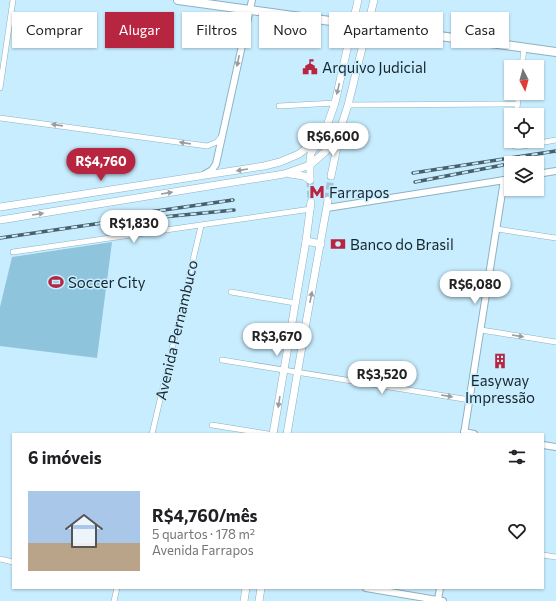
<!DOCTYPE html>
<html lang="pt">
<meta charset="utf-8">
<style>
:root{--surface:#fff;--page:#f2f2f2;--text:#202124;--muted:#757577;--accent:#b72541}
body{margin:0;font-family:Commissioner,sans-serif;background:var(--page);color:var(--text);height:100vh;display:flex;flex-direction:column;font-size:15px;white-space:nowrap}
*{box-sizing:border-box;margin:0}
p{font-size:13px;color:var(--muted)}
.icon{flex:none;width:22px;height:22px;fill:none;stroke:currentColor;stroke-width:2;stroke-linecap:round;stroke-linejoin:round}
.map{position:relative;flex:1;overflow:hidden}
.details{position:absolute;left:12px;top:433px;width:532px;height:156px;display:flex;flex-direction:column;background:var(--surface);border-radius:0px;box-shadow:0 1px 3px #0004}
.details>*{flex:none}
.hud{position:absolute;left:12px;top:12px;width:532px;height:36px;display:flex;gap:8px}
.needle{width:26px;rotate:174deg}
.controls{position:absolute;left:504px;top:60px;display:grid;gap:8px}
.controls a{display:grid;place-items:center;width:40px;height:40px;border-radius:0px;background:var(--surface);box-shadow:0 1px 3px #0004;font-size:20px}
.price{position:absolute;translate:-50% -34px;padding:0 9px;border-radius:14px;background:#fff;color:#222;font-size:13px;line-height:26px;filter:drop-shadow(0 1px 2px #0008)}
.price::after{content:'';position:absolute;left:50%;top:24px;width:12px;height:9px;margin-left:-6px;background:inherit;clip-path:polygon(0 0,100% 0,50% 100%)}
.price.active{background:var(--accent);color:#fff}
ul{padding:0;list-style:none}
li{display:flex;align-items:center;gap:12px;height:100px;padding:0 16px}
li span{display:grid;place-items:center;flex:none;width:112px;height:80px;border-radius:0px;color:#555}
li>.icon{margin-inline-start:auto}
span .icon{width:48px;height:48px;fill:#fffc;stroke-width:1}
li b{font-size:17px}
h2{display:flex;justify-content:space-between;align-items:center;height:48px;padding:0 16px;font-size:17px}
.tag{padding:0 14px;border-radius:0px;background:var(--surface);box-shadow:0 1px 3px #0004;font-size:14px;line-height:36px}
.tag.active{background:var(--accent);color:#fff}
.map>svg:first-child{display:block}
</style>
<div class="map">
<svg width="556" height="601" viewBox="0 0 556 601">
<rect width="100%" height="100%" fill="#c8edff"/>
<polygon fill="#8fc4dd" points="112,242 97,358 0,346 0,307 12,257"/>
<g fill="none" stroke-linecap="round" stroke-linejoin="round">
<g stroke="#a5c5d5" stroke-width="7" stroke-dasharray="7 3.5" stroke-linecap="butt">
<polyline points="310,180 311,202"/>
<polyline points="328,200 331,176"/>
</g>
<g stroke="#8db1c2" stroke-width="6">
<g id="minor">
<polyline points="522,67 524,48"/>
<polyline points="0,88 13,0"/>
<polyline points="348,105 517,104"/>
<polyline points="279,106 335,103"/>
<polyline points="516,115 519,93"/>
<polyline points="0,118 207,146 217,142 221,137"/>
<polyline points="512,141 514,146 517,147 556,140"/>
<polyline points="497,229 556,238"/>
<polyline points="13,252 311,209"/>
<polyline points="231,292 295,303"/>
<polyline points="481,330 556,342"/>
<polyline points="222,360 470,400"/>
<polyline points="212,425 268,434"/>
<polyline points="152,434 201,226"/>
<polyline points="543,555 556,557"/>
<polyline points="0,559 13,562"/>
<polyline points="114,601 117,588"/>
</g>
</g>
<g stroke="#8db1c2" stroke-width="8">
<g id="tertiary">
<polyline points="205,174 212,170 216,164 252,0"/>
<polyline points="537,174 556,171"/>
<polyline points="327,208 511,179"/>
<polyline points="464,432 474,434"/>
<polyline points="464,434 504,180"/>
<polyline points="543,445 556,447"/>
<polyline points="366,588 443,601"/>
<polyline points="438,600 440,588"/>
</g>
</g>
<g stroke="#8db1c2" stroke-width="8">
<g id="secondary">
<polyline points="290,174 304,176 310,180"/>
<polyline points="331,176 339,137"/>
<polyline points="310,180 310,159 311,153 318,143"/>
<polyline points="0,207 264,166 280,162 299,154 313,143 325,131 335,103 358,0"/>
<polyline points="0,220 284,174 310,165 326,151 339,133 348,105 374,0"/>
<polyline points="306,241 321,244"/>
<polyline points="273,434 306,241 311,202"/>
<polyline points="287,434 306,323 328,200"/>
<polyline points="244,601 246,588"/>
<polyline points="259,601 261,588"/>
</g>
</g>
<g stroke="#8db1c2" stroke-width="10">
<polyline id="primary" points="178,0 556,52"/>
</g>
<use href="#minor" stroke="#fff" stroke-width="5"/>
<use href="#tertiary" stroke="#fff" stroke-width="6"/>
<use href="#secondary" stroke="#fff" stroke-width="7"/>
<use href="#primary" stroke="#fff" stroke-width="8"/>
<g stroke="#4a5f69" stroke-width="3.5">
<g id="rail">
<polyline points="413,173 556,151"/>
<polyline points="415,182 503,165"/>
<polyline points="136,214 233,200"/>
<polyline points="0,238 102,223 234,210"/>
</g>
</g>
<use href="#rail" stroke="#c8edff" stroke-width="2" stroke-dasharray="6" stroke-linecap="butt"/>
</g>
<defs><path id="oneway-solid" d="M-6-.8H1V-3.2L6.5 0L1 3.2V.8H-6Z"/></defs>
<g fill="#979da0">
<use href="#oneway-solid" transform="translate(238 61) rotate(102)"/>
<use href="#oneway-solid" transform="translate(338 89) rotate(103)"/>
<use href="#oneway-solid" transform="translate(57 125) rotate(-172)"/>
<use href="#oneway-solid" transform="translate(185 143) rotate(-172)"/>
<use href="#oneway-solid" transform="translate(242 170) rotate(171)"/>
<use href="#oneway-solid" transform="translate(167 193) rotate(-9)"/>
<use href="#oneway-solid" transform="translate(38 214) rotate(-9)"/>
<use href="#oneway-solid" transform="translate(311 297) rotate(-79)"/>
<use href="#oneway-solid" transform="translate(518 336) rotate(9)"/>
<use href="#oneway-solid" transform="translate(447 396) rotate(9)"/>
<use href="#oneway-solid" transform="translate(279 402) rotate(99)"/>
</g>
<defs>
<g id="civic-bare" transform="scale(1.2)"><path d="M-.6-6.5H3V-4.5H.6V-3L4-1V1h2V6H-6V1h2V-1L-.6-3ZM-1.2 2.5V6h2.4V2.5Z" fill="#b72541" stroke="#c8edff" stroke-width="2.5" paint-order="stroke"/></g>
<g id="metro-bare" transform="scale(1.2)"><path d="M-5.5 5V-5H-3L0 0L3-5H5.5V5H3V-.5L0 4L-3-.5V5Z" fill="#b72541" stroke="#c8edff" stroke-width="2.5" paint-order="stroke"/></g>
<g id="bank-bare" transform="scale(1.2)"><path d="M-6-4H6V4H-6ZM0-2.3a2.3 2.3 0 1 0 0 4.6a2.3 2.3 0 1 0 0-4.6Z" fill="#b72541" stroke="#c8edff" stroke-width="2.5" paint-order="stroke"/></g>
<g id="stadium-bare" transform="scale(1.2)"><path d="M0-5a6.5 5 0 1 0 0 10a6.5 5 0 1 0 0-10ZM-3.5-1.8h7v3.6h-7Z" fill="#b72541" stroke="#c8edff" stroke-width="2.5" paint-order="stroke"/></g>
<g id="building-bare" transform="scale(1.2)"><path d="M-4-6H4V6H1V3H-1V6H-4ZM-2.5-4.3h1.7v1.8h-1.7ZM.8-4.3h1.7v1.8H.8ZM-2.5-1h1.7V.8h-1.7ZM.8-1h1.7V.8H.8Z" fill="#b72541" stroke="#c8edff" stroke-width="2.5" paint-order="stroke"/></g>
</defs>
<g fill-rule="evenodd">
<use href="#civic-bare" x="310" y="67"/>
<use href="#metro-bare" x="317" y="192"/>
<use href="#bank-bare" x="338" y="244"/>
<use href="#stadium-bare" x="56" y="282"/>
<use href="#building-bare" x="500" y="361"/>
</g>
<g text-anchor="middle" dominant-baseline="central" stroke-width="3" stroke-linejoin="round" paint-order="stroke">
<g font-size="15" fill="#17252c" stroke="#c8edff" text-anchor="start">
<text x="322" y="67">Arquivo Judicial</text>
<text x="329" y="192">Farrapos</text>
<text x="350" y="244">Banco do Brasil</text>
<text x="68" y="282">Soccer City</text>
<text x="500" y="380" text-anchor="middle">Easyway<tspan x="500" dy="17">Impressão</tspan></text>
</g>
<g font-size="15" fill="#17252c" stroke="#c8edff">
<text transform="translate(176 330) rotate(-77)">Avenida Pernambuco</text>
</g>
</g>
</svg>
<div class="controls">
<a><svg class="needle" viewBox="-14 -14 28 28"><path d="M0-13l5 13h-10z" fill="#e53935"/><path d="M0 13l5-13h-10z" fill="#757577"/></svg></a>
<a><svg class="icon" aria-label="locate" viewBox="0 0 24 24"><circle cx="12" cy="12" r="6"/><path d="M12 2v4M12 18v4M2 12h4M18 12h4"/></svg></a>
<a><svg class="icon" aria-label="layers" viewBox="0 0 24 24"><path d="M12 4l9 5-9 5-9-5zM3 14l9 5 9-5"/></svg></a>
</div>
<b class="price" style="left:333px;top:157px">R$6,600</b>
<b class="price active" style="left:101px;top:182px">R$4,760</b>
<b class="price" style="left:134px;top:244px">R$1,830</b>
<b class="price" style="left:475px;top:305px">R$6,080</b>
<b class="price" style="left:277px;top:357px">R$3,670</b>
<b class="price" style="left:382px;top:395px">R$3,520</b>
<div class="hud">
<a class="tag">Comprar</a>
<a class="tag active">Alugar</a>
<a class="tag">Filtros</a>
<a class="tag">Novo</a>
<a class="tag">Apartamento</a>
<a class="tag">Casa</a>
</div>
<section class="details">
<h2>6 imóveis<svg class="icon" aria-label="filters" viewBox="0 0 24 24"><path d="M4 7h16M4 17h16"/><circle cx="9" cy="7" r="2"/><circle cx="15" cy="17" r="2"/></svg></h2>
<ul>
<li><span style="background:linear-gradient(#a9c7e8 65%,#b9a48a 0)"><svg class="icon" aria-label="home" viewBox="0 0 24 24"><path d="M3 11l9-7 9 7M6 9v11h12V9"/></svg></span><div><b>R$4,760/mês</b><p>5 quartos · 178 m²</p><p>Avenida Farrapos</p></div><svg class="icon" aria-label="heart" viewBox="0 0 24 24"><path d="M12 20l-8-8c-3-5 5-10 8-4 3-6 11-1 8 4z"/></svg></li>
</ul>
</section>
</div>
